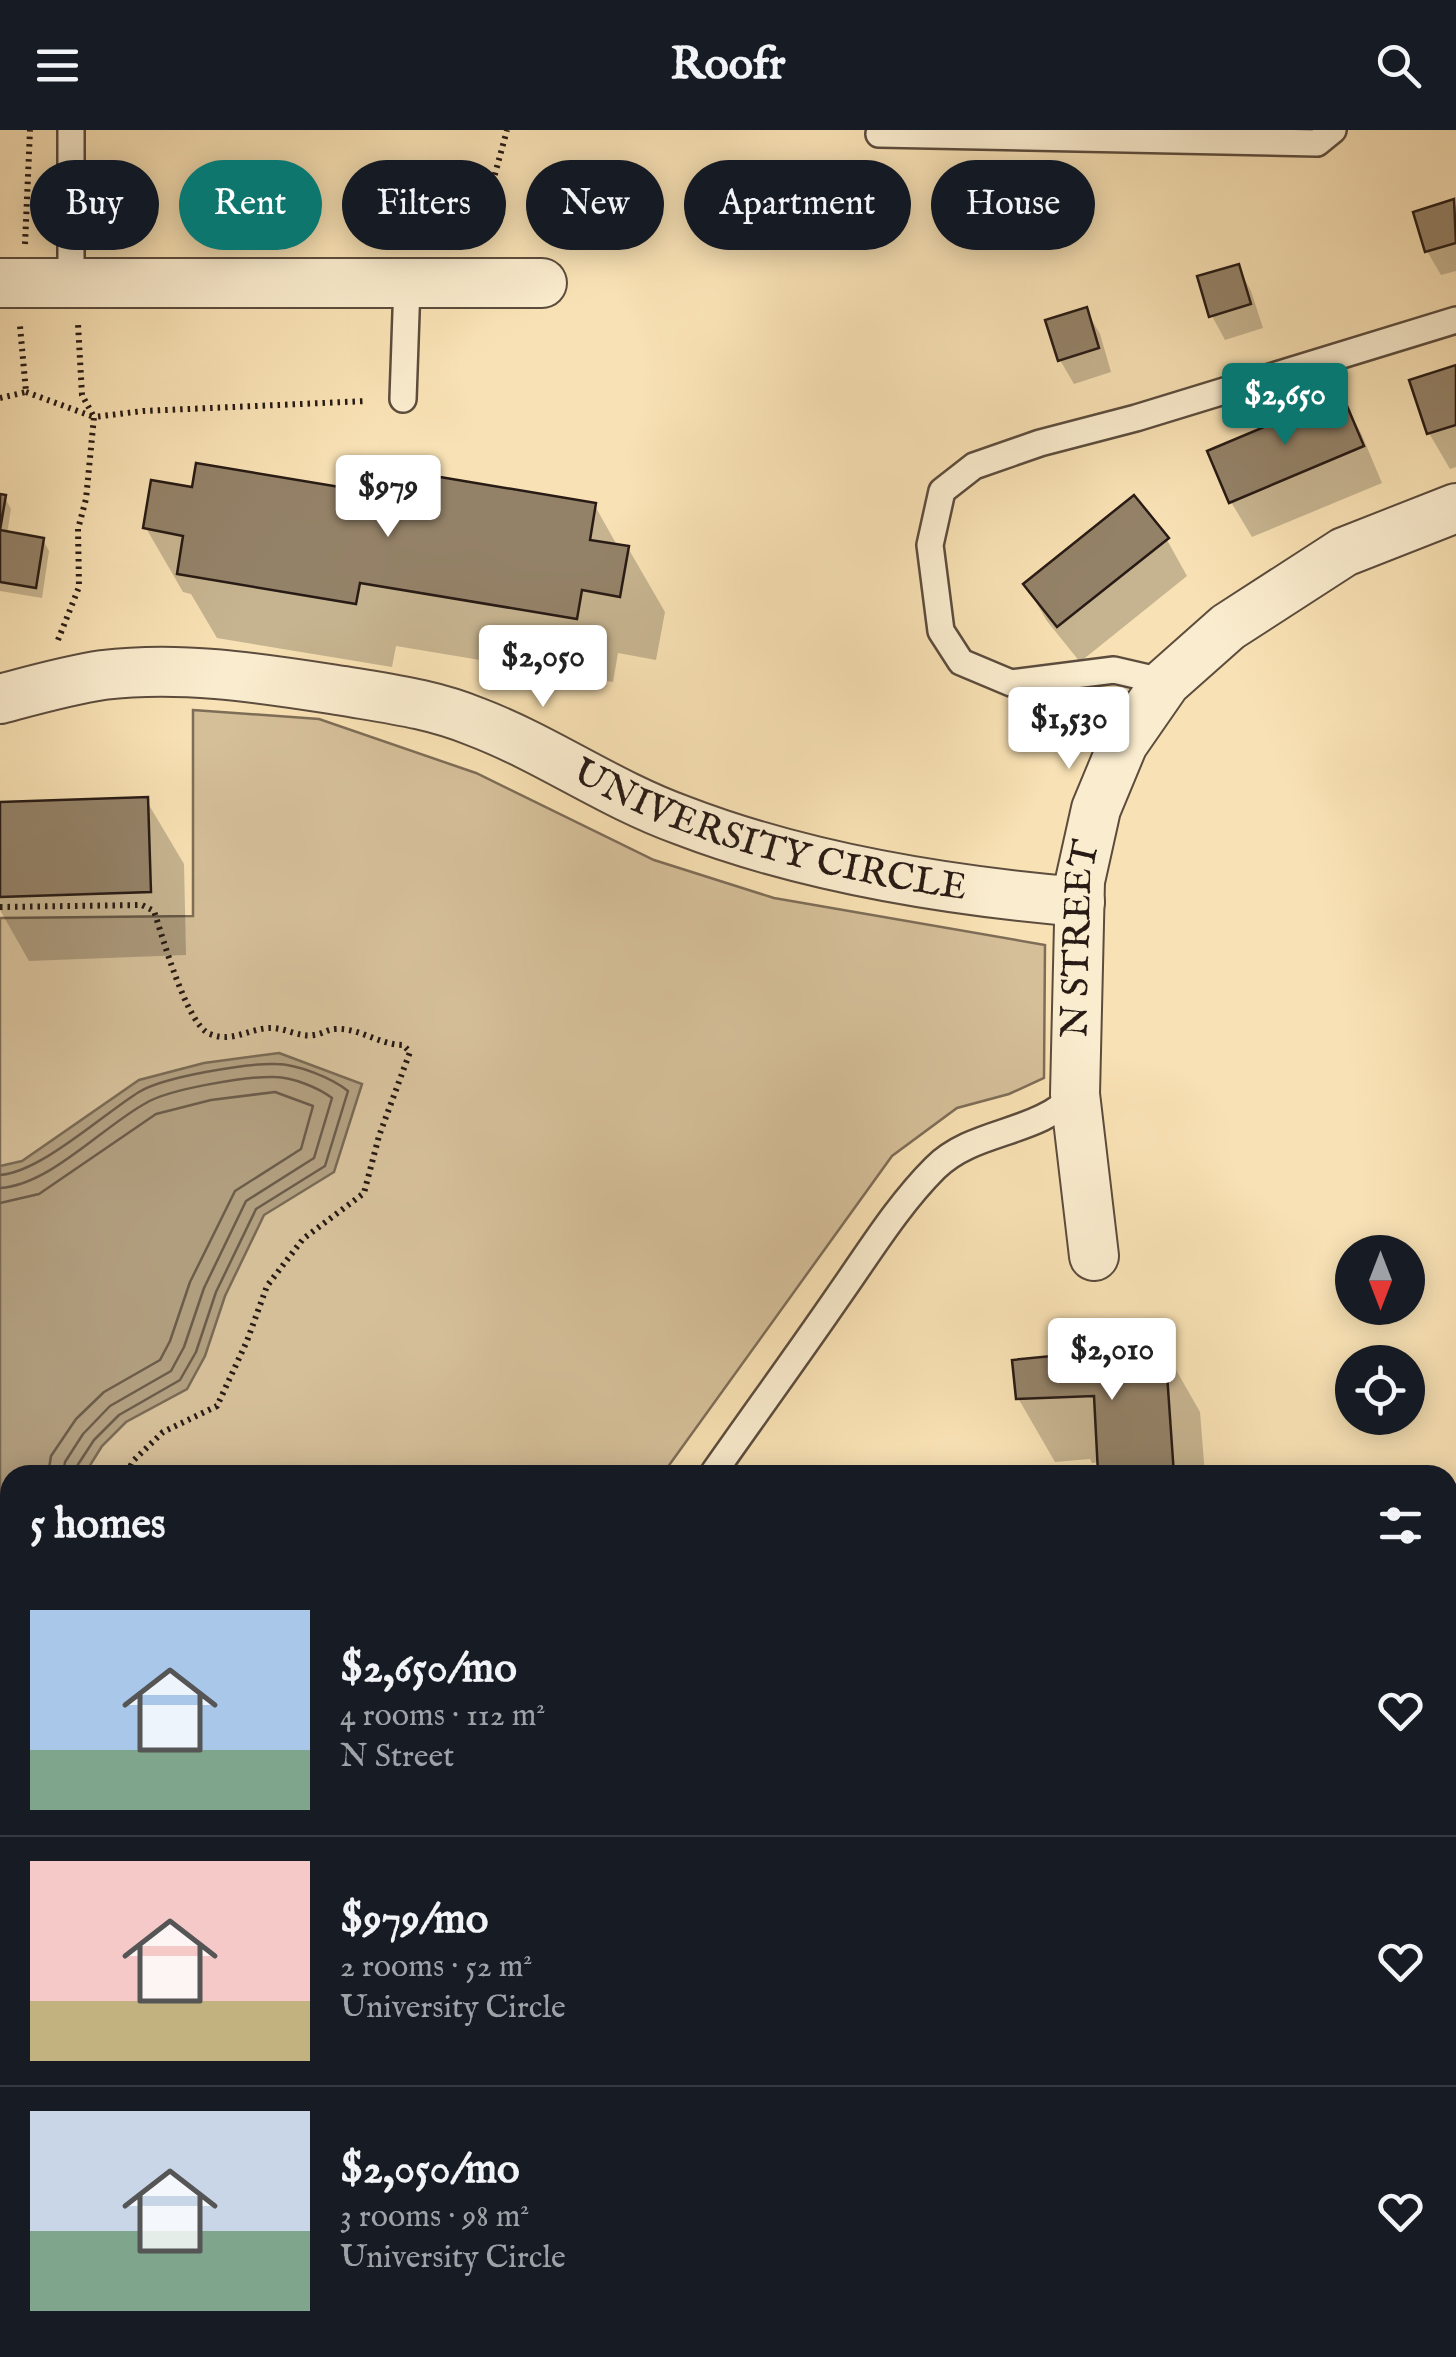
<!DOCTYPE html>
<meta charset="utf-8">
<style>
:root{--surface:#171b24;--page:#20242c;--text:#f1f3f6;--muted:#9ea1a6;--line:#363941;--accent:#0f766e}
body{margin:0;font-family:"IM FELL English",serif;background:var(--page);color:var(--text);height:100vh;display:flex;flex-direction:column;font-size:38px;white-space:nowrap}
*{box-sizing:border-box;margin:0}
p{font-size:32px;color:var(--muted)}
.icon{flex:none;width:55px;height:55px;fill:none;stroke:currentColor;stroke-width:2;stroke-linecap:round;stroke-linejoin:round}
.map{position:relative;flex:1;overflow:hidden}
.drawer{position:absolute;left:0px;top:1335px;width:1458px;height:892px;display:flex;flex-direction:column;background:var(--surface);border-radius:30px 30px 0 0;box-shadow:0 5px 25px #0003}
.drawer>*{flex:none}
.banner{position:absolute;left:30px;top:30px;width:1398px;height:90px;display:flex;gap:20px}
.needle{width:65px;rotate:180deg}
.tools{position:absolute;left:1335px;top:1105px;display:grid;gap:20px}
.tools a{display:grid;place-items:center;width:90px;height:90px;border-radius:50%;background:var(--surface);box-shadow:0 5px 25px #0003;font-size:50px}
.price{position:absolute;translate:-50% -85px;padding:0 22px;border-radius:10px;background:#fff;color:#222;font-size:32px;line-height:65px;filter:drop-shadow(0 2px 5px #0008)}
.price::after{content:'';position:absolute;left:50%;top:60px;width:30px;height:22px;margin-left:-15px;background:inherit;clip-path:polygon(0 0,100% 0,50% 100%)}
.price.on{background:var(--accent);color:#fff}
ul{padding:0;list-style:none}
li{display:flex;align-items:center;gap:30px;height:250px;padding:0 30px}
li+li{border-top:2px solid var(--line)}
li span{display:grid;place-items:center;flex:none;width:280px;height:200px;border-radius:0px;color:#555}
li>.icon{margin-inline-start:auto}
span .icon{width:120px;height:120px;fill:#fffc;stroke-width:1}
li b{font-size:42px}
h2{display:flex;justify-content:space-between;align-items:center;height:120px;padding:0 30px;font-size:42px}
.chip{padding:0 35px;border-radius:45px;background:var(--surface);box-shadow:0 5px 25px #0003;font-size:35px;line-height:90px}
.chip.on{background:var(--accent);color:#fff}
header{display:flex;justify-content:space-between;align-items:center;height:130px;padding:0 30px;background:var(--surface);font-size:45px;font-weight:700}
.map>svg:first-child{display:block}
</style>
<header><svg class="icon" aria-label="menu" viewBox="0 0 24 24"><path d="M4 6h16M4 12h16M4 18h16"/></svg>Roofr<svg class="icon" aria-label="search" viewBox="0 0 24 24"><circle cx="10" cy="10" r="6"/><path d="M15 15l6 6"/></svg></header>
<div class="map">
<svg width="1456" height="2227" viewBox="0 0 1456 2227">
<rect width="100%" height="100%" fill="#f8e1b4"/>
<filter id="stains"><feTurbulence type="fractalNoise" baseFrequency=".002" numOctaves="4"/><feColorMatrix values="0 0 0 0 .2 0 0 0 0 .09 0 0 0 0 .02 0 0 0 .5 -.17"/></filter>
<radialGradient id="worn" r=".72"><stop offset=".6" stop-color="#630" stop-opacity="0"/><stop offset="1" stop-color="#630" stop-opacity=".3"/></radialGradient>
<polygon fill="#d5bf99" stroke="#7e6d57" stroke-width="2.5" points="193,580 319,589 476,643 654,730 774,768 1045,815 1044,948 1009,964 957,978 892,1026 662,1345 10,1345 10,1507 0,1506 0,788 193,786"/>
<polygon fill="#b19e7e" stroke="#7a6a54" stroke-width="2.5" points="279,923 362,954 334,1042 264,1085 225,1166 205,1226 187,1259 126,1292 102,1316 84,1345 10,1345 10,1444 0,1447 0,1036 22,1031 139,950 204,933"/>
<g fill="#0003">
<polygon points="1453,72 1456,77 1456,141 1441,145 1427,121"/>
<polygon points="1238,137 1251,161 1263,198 1225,210 1212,186"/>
<polygon points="1086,180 1100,204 1111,242 1074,254 1060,230"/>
<polygon points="1456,237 1456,337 1450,339 1429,303"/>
<polygon points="1341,267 1361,303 1382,353 1252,407 1231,372"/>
<polygon points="194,360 420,373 595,376 618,417 628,418 665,482 656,530 618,523 613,552 396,516 392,537 217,508 191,464 183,462 146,398"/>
<polygon points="0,367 5,368 11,379 7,404 43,410 49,421 42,468 0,461"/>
<polygon points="1167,410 1187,446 1080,532 1047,491 1026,455"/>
<polygon points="146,670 184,734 186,825 29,831 0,780 0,674"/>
<polygon points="1163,1217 1200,1282 1205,1345 1101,1345 1100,1332 1092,1333 1090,1329 1055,1332 1018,1268"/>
<polygon points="532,2218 566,2218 578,2227 544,2227"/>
<polygon points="758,2218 793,2218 785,2227 750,2227"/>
<polygon points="812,2218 972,2218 984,2227 823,2227"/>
</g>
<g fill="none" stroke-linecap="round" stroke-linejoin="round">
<g stroke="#6c5c4a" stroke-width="2.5">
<path d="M0 1045C41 1042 102 985 139 962 163 947 247 933 276 934 297 934 332 948 348 961L325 1036 256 1079 216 1162 196 1222 180 1250 119 1285 94 1310 77 1336 75 1345"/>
<path d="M0 1058C50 1055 102 997 146 973 169 959 247 946 275 947 292 947 319 958 332 968L314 1028 246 1071 204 1158 184 1217 171 1241 110 1276 83 1304 65 1332 63 1345"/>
<polyline points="0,1073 39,1064 156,984 211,970 275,962 313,976 301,1019 235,1061 190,1152 170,1211 160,1230 104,1262 76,1289 51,1326 48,1345"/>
</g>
</g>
<g fill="#948268" stroke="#281b15" stroke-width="2.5">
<polygon points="1454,69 1456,113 1425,122 1413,82"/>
<polygon points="1239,134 1251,174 1209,187 1197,146"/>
<polygon points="1087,177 1099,218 1058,231 1045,190"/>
<polygon points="1456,235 1456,295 1427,304 1409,250"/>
<polygon points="1342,264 1364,316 1229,373 1207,321"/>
<polygon points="196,333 418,370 422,344 596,373 590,410 629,416 620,467 582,460 577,489 360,453 356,474 177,444 183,406 143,398 151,350 192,357"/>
<polygon points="0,364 6,365 0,400 44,408 36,458 0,452"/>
<polygon points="1134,365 1169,408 1057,497 1023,454"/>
<polygon points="148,667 151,762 0,767 0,672"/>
<polygon points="1165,1215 1174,1345 1077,1345 1098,1343 1094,1266 1016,1269 1012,1230"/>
<polygon points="0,1775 10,1783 10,1806 0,1798"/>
<polygon points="0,2160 10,2168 10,2218 67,2218 78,2227 0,2227"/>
<polygon points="537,2218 570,2218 582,2227 550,2227"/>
<polygon points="754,2218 778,2218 771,2227 747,2227"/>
<polygon points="854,2218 975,2218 988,2227 867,2227"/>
<polygon points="1025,2218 1066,2218 1079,2227 1018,2227"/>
</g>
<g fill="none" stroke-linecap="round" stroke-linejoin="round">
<g stroke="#5c4c3d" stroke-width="30">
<g id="lane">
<polyline points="879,4 1317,13 1333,0"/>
<polyline points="71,153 71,0"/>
<polyline points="403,269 407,154"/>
<polyline points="1166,552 1114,540 1011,553 961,532 941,501 930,415 942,361 974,336 1040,313 1136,288 1456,190"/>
<path d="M712 1345C754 1285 797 1226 839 1165 870 1121 898 1075 935 1038 974 999 1038 1005 1075 964"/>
<polyline points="0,1553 10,1554"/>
<polyline points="1448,1859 1456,1862"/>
<polyline points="0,1938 10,1945"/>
<polyline points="1448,1982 1456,1965"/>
<polyline points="0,2042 10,2049"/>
<polyline points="190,2218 195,2227"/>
<polyline points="1340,2227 1344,2218"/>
</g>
</g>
<g stroke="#5c4c3d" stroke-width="52">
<g id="street">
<polyline points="0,153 542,153"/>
<path id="s1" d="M0 569C34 560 69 550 103 545 184 535 265 549 344 561 391 569 432 574 476 592 547 619 609 664 681 690 803 737 950 761 1080 772"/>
<path id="s2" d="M1094 1126 1075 964 1080 751 1096 679 1123 614 1166 552 1228 497 1344 422 1456 378"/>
</g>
</g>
<g stroke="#281b15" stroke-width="6" stroke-dasharray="2.5 5" stroke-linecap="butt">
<polyline points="477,110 507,0"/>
<polyline points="25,114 30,0"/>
<polyline points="26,262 94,287 82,265 78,194"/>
<polyline points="0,268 26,262 20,196"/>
<polyline points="58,510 79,457 78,399 86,369 94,287 143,281 367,271"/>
<path d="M0 777 142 775 154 781C162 805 187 896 210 904 231 913 249 899 269 898 284 897 300 908 314 905 323 904 327 899 336 899 360 898 380 915 403 915L410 922 379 1006 364 1063 303 1109 267 1156 247 1211 217 1276 163 1302 133 1331 126 1345"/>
<polyline points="0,1510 10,1500"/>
</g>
<use href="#lane" stroke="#faecce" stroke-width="25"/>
<use href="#street" stroke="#faecce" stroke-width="48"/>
</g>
<g text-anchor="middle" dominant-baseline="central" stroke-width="8" stroke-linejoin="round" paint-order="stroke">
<g font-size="38" fill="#281b15" stroke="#faecce">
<text stroke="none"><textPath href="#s1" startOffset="800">UNIVERSITY CIRCLE</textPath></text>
<text stroke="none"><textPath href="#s2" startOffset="318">N STREET</textPath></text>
</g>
</g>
<rect width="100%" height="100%" filter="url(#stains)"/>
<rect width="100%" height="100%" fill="url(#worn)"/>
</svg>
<div class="tools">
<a><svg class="needle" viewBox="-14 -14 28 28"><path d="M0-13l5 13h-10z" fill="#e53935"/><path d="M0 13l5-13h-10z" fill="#9ea1a6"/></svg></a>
<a><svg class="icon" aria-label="locate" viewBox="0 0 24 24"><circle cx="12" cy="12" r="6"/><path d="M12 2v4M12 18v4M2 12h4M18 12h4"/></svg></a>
</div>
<b class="price on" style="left:1285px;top:318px">$2,650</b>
<b class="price" style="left:388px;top:410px">$979</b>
<b class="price" style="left:543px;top:580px">$2,050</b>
<b class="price" style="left:1069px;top:642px">$1,530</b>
<b class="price" style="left:1112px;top:1273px">$2,010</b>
<div class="banner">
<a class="chip">Buy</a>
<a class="chip on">Rent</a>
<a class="chip">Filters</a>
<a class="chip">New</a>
<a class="chip">Apartment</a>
<a class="chip">House</a>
</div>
<section class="drawer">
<h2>5 homes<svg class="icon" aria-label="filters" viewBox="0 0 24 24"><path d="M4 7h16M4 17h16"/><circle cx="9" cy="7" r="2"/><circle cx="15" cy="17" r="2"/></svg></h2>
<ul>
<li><span style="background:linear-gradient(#a9c7e8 70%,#7fa58c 0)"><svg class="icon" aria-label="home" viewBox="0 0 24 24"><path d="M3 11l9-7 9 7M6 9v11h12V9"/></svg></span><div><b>$2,650/mo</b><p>4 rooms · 112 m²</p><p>N Street</p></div><svg class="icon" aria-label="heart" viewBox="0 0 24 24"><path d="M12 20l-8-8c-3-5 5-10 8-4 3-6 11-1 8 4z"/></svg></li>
<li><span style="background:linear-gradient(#f6c9c9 70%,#c2b280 0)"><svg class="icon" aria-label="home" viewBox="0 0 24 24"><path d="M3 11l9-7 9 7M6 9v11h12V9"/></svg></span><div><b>$979/mo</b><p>2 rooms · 52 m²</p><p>University Circle</p></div><svg class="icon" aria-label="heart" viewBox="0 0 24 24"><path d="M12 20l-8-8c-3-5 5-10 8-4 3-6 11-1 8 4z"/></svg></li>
<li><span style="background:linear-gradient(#c9d6e8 60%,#7fa58c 0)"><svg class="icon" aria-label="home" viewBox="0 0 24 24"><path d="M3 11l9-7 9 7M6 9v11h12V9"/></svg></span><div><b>$2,050/mo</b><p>3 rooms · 98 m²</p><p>University Circle</p></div><svg class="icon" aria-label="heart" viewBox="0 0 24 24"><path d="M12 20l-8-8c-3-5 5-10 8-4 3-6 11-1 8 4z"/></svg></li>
</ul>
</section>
</div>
